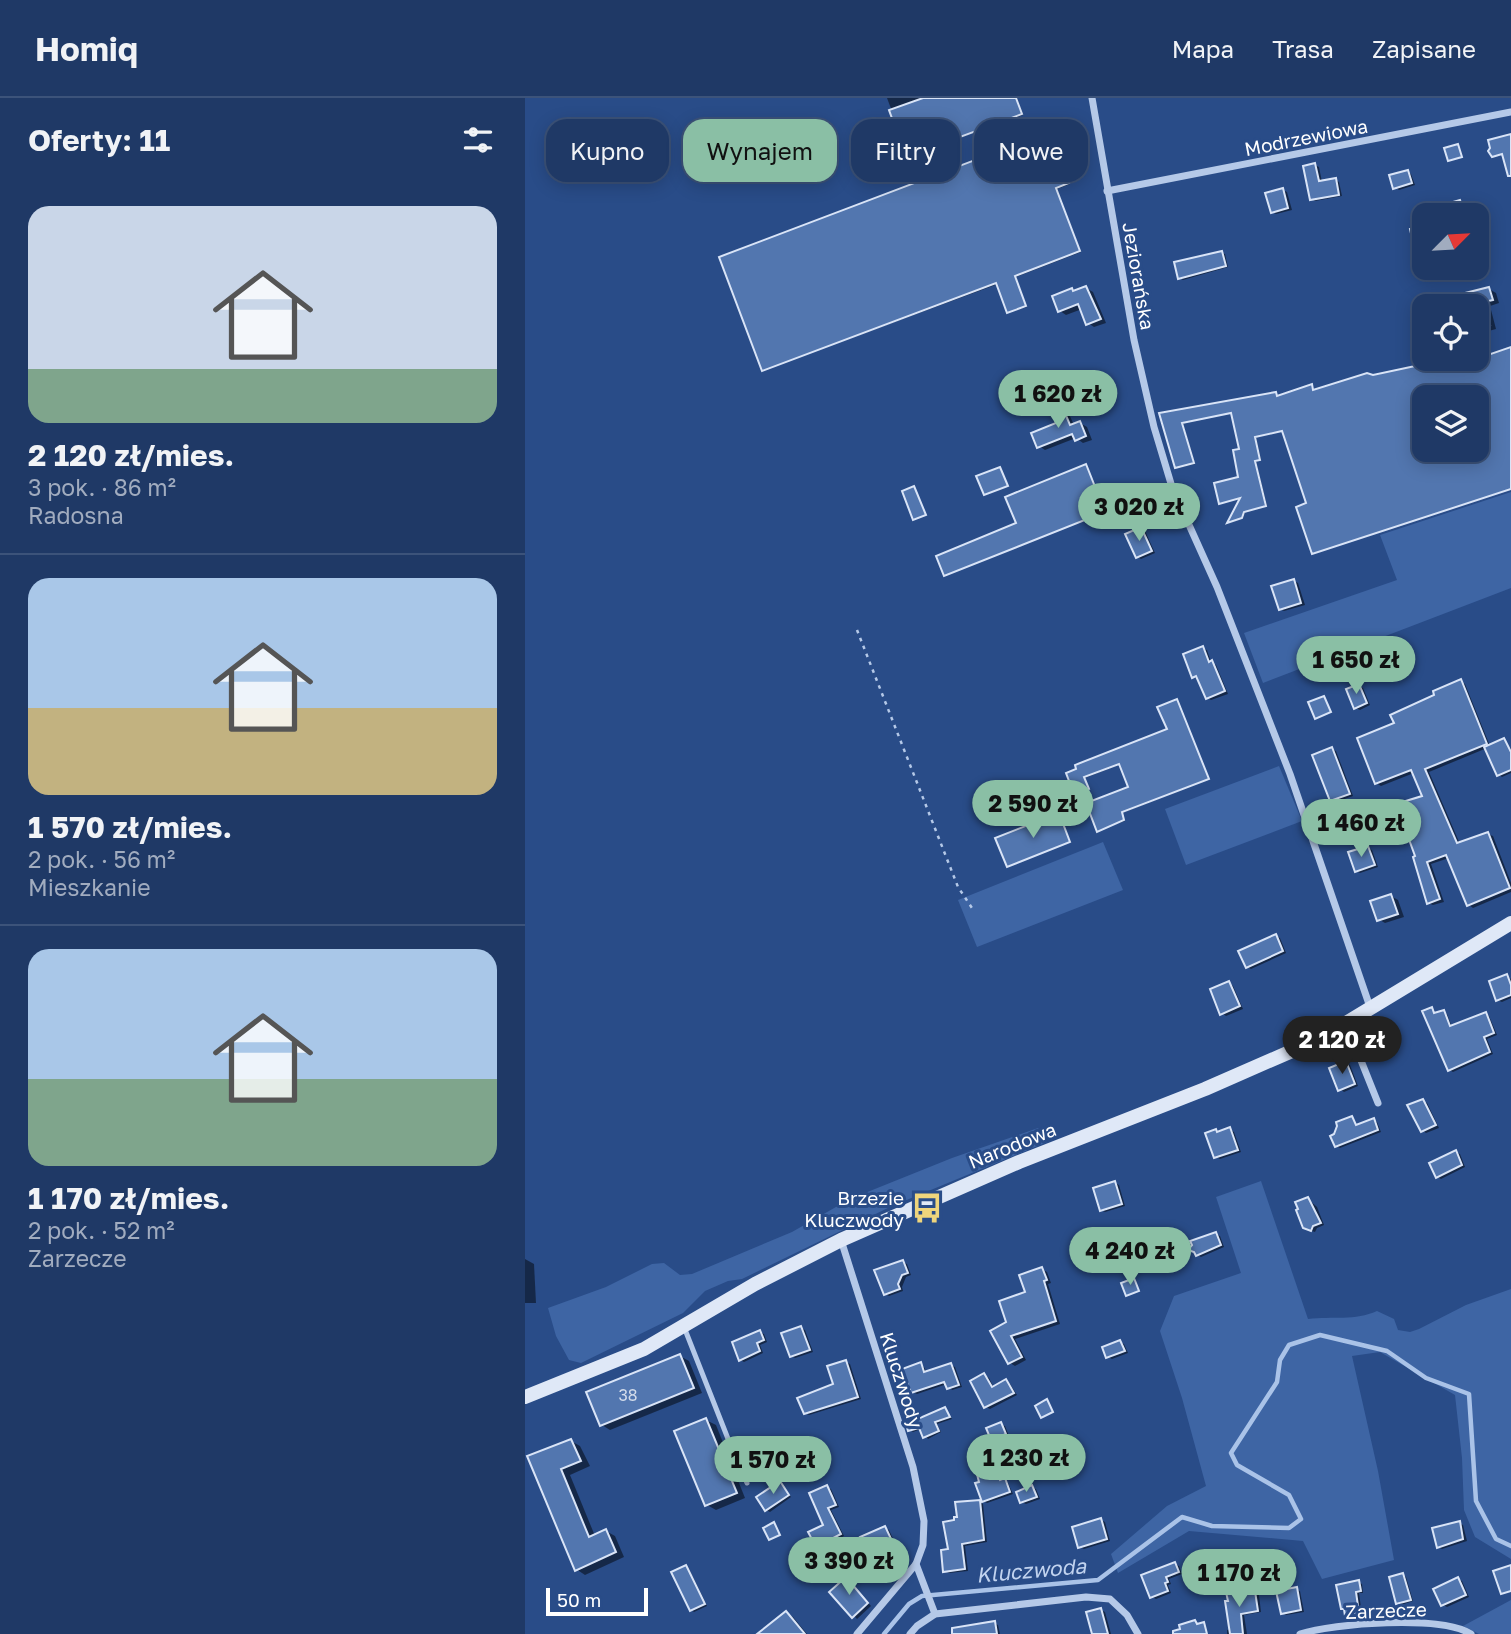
<!DOCTYPE html>
<html lang="pl">
<meta charset="utf-8">
<style>
:root{--surface:#1f3966;--page:#27406c;--text:#f1f3f6;--muted:#a1acbf;--line:#3c537a;--accent:#8abfa5}
body{margin:0;font-family:"Golos Text",sans-serif;background:var(--page);color:var(--text);height:100vh;display:flex;flex-direction:column;font-size:26px;white-space:nowrap}
*{box-sizing:border-box;margin:0}
p{font-size:23px;color:var(--muted)}
.icon{flex:none;width:38px;height:38px;fill:none;stroke:currentColor;stroke-width:2;stroke-linecap:round;stroke-linejoin:round}
.map{position:relative;flex:1;overflow:hidden}
.drawer{display:flex;flex-direction:column;background:var(--surface);width:525px}
.drawer>*{flex:none}
.guide{position:absolute;left:21px;top:21px;width:665px;height:63px;display:flex;gap:14px}
.needle{width:46px;rotate:66deg}
.controls{position:absolute;left:887px;top:105px;display:grid;gap:14px}
.controls a{display:grid;place-items:center;width:77px;height:77px;border-radius:14px;background:var(--surface);box-shadow:0 4px 18px #0003,0 0 0 2px var(--line);font-size:35px}
.scale{position:absolute;left:21px;bottom:18px;width:102px;box-sizing:border-box;padding-left:7px;border:4px solid #fff;border-top:0;font-size:19px;line-height:24px;white-space:nowrap;color:#fff;-webkit-text-stroke:5px #294c88;paint-order:stroke}
.price{position:absolute;translate:-50% -60px;padding:0 16px;border-radius:24px;background:var(--accent);color:#111;font-size:23px;line-height:46px;filter:drop-shadow(0 2px 4px #0008)}
.price::after{content:'';position:absolute;left:50%;top:42px;width:21px;height:16px;margin-left:-10px;background:inherit;clip-path:polygon(0 0,100% 0,50% 100%)}
.price.active{background:#222;color:#fff}
ul{padding:0;list-style:none}
li{display:grid;align-content:center;gap:14px;height:371px;padding:0 28px}
li+li{border-top:2px solid var(--line)}
li span{display:grid;place-items:center;height:217px;border-radius:21px;color:#555}
li>.icon{margin-inline-start:auto}
span .icon{width:126px;height:126px;fill:#fffc;stroke-width:1}
li b{font-size:30px}
h2{display:flex;justify-content:space-between;align-items:center;height:84px;padding:0 28px;font-size:30px}
.tag{padding:0 24px;border-radius:21px;background:var(--surface);box-shadow:0 4px 18px #0003,0 0 0 2px var(--line);font-size:24px;line-height:63px}
.tag.active{background:var(--accent);color:#111}
header{display:flex;align-items:center;gap:42px;box-sizing:border-box;height:98px;padding:0 35px;background:var(--surface);border-bottom:2px solid var(--line)}
header strong{font-size:33px}
nav{display:flex;gap:38px;margin-inline-start:auto;font-size:24px}
main{display:flex;flex:1;min-height:0}
.map>svg:first-child{display:block}
</style>
<header>
<strong>Homiq</strong>
<nav><a>Mapa</a><a>Trasa</a><a>Zapisane</a></nav>
</header>
<main>
<section class="drawer">
<h2>Oferty: 11<svg class="icon" aria-label="filters" viewBox="0 0 24 24"><path d="M4 7h16M4 17h16"/><circle cx="9" cy="7" r="2"/><circle cx="15" cy="17" r="2"/></svg></h2>
<ul>
<li><span style="background:linear-gradient(#c9d6e8 75%,#7fa58c 0)"><svg class="icon" aria-label="home" viewBox="0 0 24 24"><path d="M3 11l9-7 9 7M6 9v11h12V9"/></svg></span><div><b>2 120 zł/mies.</b><p>3 pok. · 86 m²</p><p>Radosna</p></div></li>
<li><span style="background:linear-gradient(#a9c7e8 60%,#c2b280 0)"><svg class="icon" aria-label="home" viewBox="0 0 24 24"><path d="M3 11l9-7 9 7M6 9v11h12V9"/></svg></span><div><b>1 570 zł/mies.</b><p>2 pok. · 56 m²</p><p>Mieszkanie</p></div></li>
<li><span style="background:linear-gradient(#a9c7e8 60%,#7fa58c 0)"><svg class="icon" aria-label="home" viewBox="0 0 24 24"><path d="M3 11l9-7 9 7M6 9v11h12V9"/></svg></span><div><b>1 170 zł/mies.</b><p>2 pok. · 52 m²</p><p>Zarzecze</p></div></li>
</ul>
</section>
<div class="map">
<svg width="986" height="1536" viewBox="0 0 986 1536">
<rect width="100%" height="100%" fill="#294c88"/>
<g fill="#3e65a4">
<polygon points="986,394 986,490 738,585 719,535 872,482 855,437"/>
<polygon points="754,668 777,723 661,767 640,711"/>
<polygon points="578,744 598,792 452,849 433,802"/>
<polygon points="513,1030 522,1044 367,1108 217,1181 203,1183 180,1193 158,1215 56,1265 44,1262 31,1238 23,1210 81,1189 127,1166 139,1165 155,1177 167,1176 267,1134 325,1101 427,1060"/>
<path d="M736 1083 783 1221C808 1218 830 1223 852 1213L869 1221 873 1232 885 1234 894 1231 941 1207 986 1191V1461L950 1439 939 1412 937 1360 930 1297 855 1254 827 1258 853 1373 869 1462 797 1481 778 1443 664 1433 593 1475 586 1456 642 1408 681 1388 657 1300 635 1233 649 1198 716 1175 691 1099Z"/>
<polygon points="986,1502 986,1536 954,1536 938,1528"/>
</g>
<g fill="#0007" fill-rule="evenodd">
<polygon points="362,0 492,0 498,17 384,58"/>
<polygon points="524,36 545,86 532,91 556,154 491,179 502,209 484,214 473,186 239,272"/>
<polygon points="790,67 794,69 797,84 811,82 814,84 817,98 790,103 787,101"/>
<polygon points="882,74 886,76 890,87 874,92 870,89"/>
<polygon points="758,92 762,94 767,112 751,116 747,114"/>
<polygon points="935,104 939,106 942,117 919,117 925,107"/>
<polygon points="697,155 700,156 703,169 658,182 655,180"/>
<polygon points="561,190 568,194 581,225 569,229 563,225 557,211 541,217 535,213 546,192 550,194"/>
<polygon points="964,191 971,195 974,205 965,208 971,231 960,234 958,238 952,236 952,208 941,208 938,198"/>
<path d="M986 251V391L789 455 783 407 758 333 731 339 736 362 731 364 742 408 720 414 718 420 704 425 717 400 696 405 715 380 716 352 708 315 665 322 658 326 670 366 653 370 637 316 751 296 753 299 786 288 789 294 848 278 931 261H936L938 267ZM900 299H952V352H900Z"/>
<polygon points="537,310 543,314 549,327 555,325 562,329 567,342 558,345 551,340 520,352 514,348 533,326"/>
<polygon points="561,367 581,414 420,477 494,426"/>
<polygon points="616,431 620,433 630,455 616,461 612,459"/>
<polygon points="769,483 773,485 780,507 759,513 755,511"/>
<polygon points="677,550 682,552 686,564 691,567 703,596 686,602 682,600 673,581 669,579"/>
<polygon points="936,583 940,586 965,648 979,642 986,651 986,675 977,679 973,676 962,650 904,674 935,746 963,736 968,738 986,785 986,794 948,810 944,807 924,760 906,766 919,804 908,807 903,805 899,699 889,675 856,688 851,685 871,626"/>
<polygon points="833,588 838,590 845,607 835,612 830,610"/>
<polygon points="652,603 684,681 597,715 600,723 573,732 605,690 596,666 560,680 564,692 552,696 551,695 554,672 644,632"/>
<polygon points="807,651 811,653 828,698 811,704 807,702"/>
<polygon points="534,717 546,744 483,768"/>
<polygon points="843,750 847,752 853,769 835,775 831,773"/>
<polygon points="866,798 873,802 879,819 860,825 853,821"/>
<polygon points="751,838 755,840 761,855 726,871 722,869"/>
<polygon points="982,878 986,881 986,900 977,904 972,902"/>
<polygon points="704,885 708,888 718,911 701,918 697,915"/>
<polygon points="907,911 912,916 918,914 922,916 927,929 961,916 964,918 972,937 962,941 968,956 928,974 924,972"/>
<polygon points="821,965 825,967 833,988 819,994 815,991"/>
<polygon points="898,1003 902,1005 914,1030 901,1035 897,1032"/>
<polygon points="827,1020 833,1028 848,1022 852,1024 856,1034 815,1050 811,1048"/>
<polygon points="705,1031 709,1034 716,1054 695,1061 691,1059 691,1033 694,1035"/>
<polygon points="931,1054 935,1056 940,1069 916,1081 912,1079"/>
<polygon points="590,1085 594,1087 600,1108 580,1114 576,1112"/>
<polygon points="783,1101 792,1109 799,1127 792,1130 790,1134 784,1132"/>
<polygon points="614,1134 618,1136 623,1151 612,1155 599,1151"/>
<polygon points="691,1136 695,1138 699,1149 676,1159 672,1157"/>
<polygon points="0,1161 9,1166 11,1205 0,1205"/>
<polygon points="378,1164 382,1166 386,1177 381,1179 377,1189 378,1193 364,1198 360,1196"/>
<polygon points="517,1171 522,1174 526,1185 523,1186 535,1226 490,1241 501,1262 490,1268 485,1265 483,1225"/>
<polygon points="276,1230 280,1232 288,1254 270,1260 266,1258"/>
<polygon points="235,1234 239,1236 242,1244 235,1247 238,1255 219,1264 215,1262"/>
<polygon points="595,1244 599,1246 603,1255 587,1261 583,1259"/>
<polygon points="155,1258 164,1263 177,1295 85,1332 77,1327"/>
<polygon points="321,1264 325,1266 336,1301 284,1317 280,1315 310,1287"/>
<polygon points="395,1266 399,1269 402,1275 426,1267 430,1269 437,1289 427,1292 422,1286 392,1296 387,1294"/>
<polygon points="459,1277 464,1280 469,1290 481,1284 485,1286 492,1297 465,1311 461,1309"/>
<polygon points="420,1311 427,1321 412,1326 416,1334 403,1341 396,1331 388,1334 385,1332"/>
<polygon points="181,1322 191,1327 220,1400 191,1412 182,1407"/>
<polygon points="475,1326 480,1328 484,1338 472,1343 468,1341"/>
<polygon points="46,1343 55,1348 65,1368 45,1377 70,1438 81,1433 90,1438 99,1459 60,1477 51,1471 4,1359"/>
<polygon points="528,1346 532,1348 539,1364 522,1373 517,1370"/>
<polygon points="470,1371 474,1373 478,1383 483,1385 488,1396 462,1405 458,1403"/>
<polygon points="255,1385 266,1399 245,1414 241,1412"/>
<polygon points="302,1389 306,1391 314,1409 306,1412 319,1438 296,1450 292,1447 300,1428"/>
<polygon points="507,1389 511,1391 515,1401 501,1406 496,1404"/>
<polygon points="455,1404 458,1406 462,1444 440,1448 443,1473 424,1475 420,1473 431,1424"/>
<polygon points="576,1422 580,1424 585,1443 559,1451 554,1449"/>
<polygon points="934,1425 938,1427 942,1443 917,1451 913,1449"/>
<polygon points="360,1430 364,1432 370,1445 348,1456 344,1453"/>
<polygon points="650,1466 654,1468 657,1476 644,1481 646,1486 643,1487 646,1495 631,1501 627,1499"/>
<polygon points="161,1469 164,1471 182,1508 169,1514 166,1512"/>
<polygon points="878,1477 881,1479 888,1503 876,1507 873,1505"/>
<polygon points="933,1481 937,1483 944,1499 922,1509 918,1507"/>
<polygon points="325,1484 346,1508 332,1521 306,1494"/>
<polygon points="833,1484 837,1486 838,1495 834,1495 837,1517 826,1519 818,1510"/>
<polygon points="771,1491 775,1493 779,1514 761,1517 757,1515"/>
<polygon points="713,1494 718,1497 730,1495 734,1497 736,1514 719,1517 722,1536 702,1536 702,1532 706,1531"/>
<polygon points="576,1512 580,1514 586,1536 569,1536"/>
<polygon points="261,1515 268,1519 282,1536 235,1536"/>
<polygon points="469,1525 473,1527 475,1536 439,1536"/>
</g>
<g fill="none" stroke-linecap="round" stroke-linejoin="round">
<polyline stroke="#aac3e8" stroke-width="4.5" points="359,1536 384,1506 397,1498 573,1482 657,1419 687,1428 764,1430 776,1421 764,1397 712,1367 706,1355 752,1284 755,1262 764,1247 795,1237 862,1253 901,1280 944,1296 951,1403 971,1441 986,1448"/>
</g>
<g fill="#5276af" stroke="#d9e4f7" stroke-width="2" fill-rule="evenodd">
<polygon points="398,0 491,0 497,16 381,59 364,12"/>
<polygon points="524,34 544,85 531,90 555,153 490,178 501,208 482,215 471,185 237,273 194,159"/>
<polygon points="986,36 986,78 983,78 977,56 967,59 963,53 965,50 963,42"/>
<polygon points="933,46 937,59 923,63 919,50"/>
<polygon points="790,65 794,83 811,80 814,97 785,102 778,68"/>
<polygon points="883,72 887,85 868,91 864,77"/>
<polygon points="758,90 763,110 746,115 740,95"/>
<polygon points="935,102 940,117 917,117 924,105"/>
<polygon points="898,128 900,173 896,174 887,149 889,149 885,131"/>
<polygon points="697,153 701,168 653,181 649,164"/>
<polygon points="561,188 576,221 561,227 553,206 533,214 527,198 547,190 548,193"/>
<polygon points="964,189 968,202 959,204 965,227 952,231 952,208 939,208 936,196"/>
<path d="M986 249V391L787 456 771 409 781 405 757 333 730 339 735 362 730 363 741 408 719 414 717 420 702 425 715 400 694 406 689 385 713 379 708 352 714 351 706 315 657 325 669 365 650 370 634 315 751 294 752 298 787 286 788 292 842 275 848 277 923 261H935L931 268ZM900 299H952V352H900Z"/>
<polygon points="537,308 545,327 555,323 561,338 550,343 547,336 512,350 506,335 531,325 526,312"/>
<polygon points="561,366 580,414 419,478 411,458 491,425 480,399"/>
<polygon points="475,369 483,388 459,397 451,378"/>
<polygon points="389,388 401,417 388,422 377,393"/>
<polygon points="616,429 627,453 611,460 600,436"/>
<polygon points="769,481 776,505 754,512 746,488"/>
<polygon points="678,548 684,564 687,562 700,593 681,601 671,578 667,580 658,556"/>
<polygon points="936,581 962,646 900,671 932,745 963,734 985,790 942,808 921,757 902,764 915,801 902,806 888,759 890,758 871,706 897,698 886,672 850,686 832,640 869,625 865,617 909,597 908,593"/>
<polygon points="834,586 842,605 829,611 821,591"/>
<polygon points="799,598 806,614 790,621 783,604"/>
<polygon points="652,601 684,681 597,714 599,722 572,734 561,705 603,689 594,666 559,679 564,691 549,696 541,675 551,671 550,667 642,631 632,609"/>
<polygon points="979,640 986,654 986,672 972,678 959,649"/>
<polygon points="807,649 825,696 805,703 787,657"/>
<polygon points="534,715 545,744 482,769 470,740"/>
<polygon points="843,748 850,767 830,774 823,754"/>
<polygon points="866,796 873,816 852,823 845,803"/>
<polygon points="751,836 758,853 721,870 713,853"/>
<polygon points="982,876 986,887 986,897 971,903 964,883"/>
<polygon points="704,883 715,908 695,917 685,891"/>
<polygon points="907,909 909,915 919,912 925,928 961,914 969,935 959,939 965,954 923,973 897,913"/>
<polygon points="821,963 830,986 813,993 804,970"/>
<polygon points="898,1001 911,1027 896,1034 882,1007"/>
<polygon points="827,1018 831,1027 849,1020 853,1032 810,1049 805,1038 809,1036 812,1028 811,1024"/>
<polygon points="705,1029 713,1052 689,1060 680,1035 691,1031 692,1034"/>
<polygon points="931,1052 937,1067 911,1080 904,1065"/>
<polygon points="590,1083 597,1106 575,1113 568,1090"/>
<polygon points="783,1099 796,1125 788,1128 786,1133 778,1130 771,1112 773,1111 770,1104"/>
<polygon points="614,1132 619,1150 607,1154 606,1149 597,1152 593,1138"/>
<polygon points="691,1134 696,1147 671,1158 669,1154 663,1152 667,1147 665,1143"/>
<polygon points="378,1162 383,1175 377,1177 373,1186 375,1191 359,1197 349,1172"/>
<polygon points="517,1169 522,1182 519,1183 531,1223 486,1238 497,1259 483,1266 465,1233 481,1224 474,1203 500,1194 494,1177"/>
<polygon points="609,1180 614,1193 601,1198 596,1185"/>
<polygon points="276,1228 285,1252 265,1259 256,1235"/>
<polygon points="235,1232 239,1242 232,1245 235,1253 214,1263 207,1244"/>
<polygon points="595,1242 600,1253 581,1260 577,1249"/>
<polygon points="155,1256 169,1290 75,1328 61,1294"/>
<polygon points="321,1262 333,1299 279,1316 272,1300 308,1286 302,1268"/>
<polygon points="396,1264 399,1274 426,1265 434,1287 422,1291 419,1284 386,1295 377,1271"/>
<polygon points="459,1275 467,1289 481,1281 489,1295 459,1310 445,1283"/>
<polygon points="522,1301 528,1314 516,1320 510,1308"/>
<polygon points="420,1309 425,1319 410,1324 414,1333 398,1340 394,1330 383,1333 381,1326"/>
<polygon points="181,1320 212,1395 180,1408 149,1333"/>
<polygon points="476,1324 481,1336 466,1342 461,1330"/>
<polygon points="46,1341 56,1363 36,1371 64,1439 81,1431 91,1454 50,1473 2,1358"/>
<polygon points="528,1344 536,1362 516,1371 508,1353"/>
<polygon points="470,1369 475,1382 480,1380 485,1394 457,1404 450,1385 454,1384 452,1376"/>
<polygon points="255,1383 264,1397 240,1413 231,1399"/>
<polygon points="302,1387 311,1407 303,1410 316,1436 291,1449 283,1434 298,1427 284,1395"/>
<polygon points="507,1387 512,1399 495,1405 491,1394"/>
<polygon points="455,1402 459,1442 437,1446 440,1471 418,1474 416,1452 423,1451 418,1424 429,1422 429,1419 432,1419 430,1404"/>
<polygon points="576,1420 582,1441 553,1450 547,1429"/>
<polygon points="935,1423 938,1441 912,1450 907,1430"/>
<polygon points="249,1424 255,1437 244,1442 238,1430"/>
<polygon points="360,1428 367,1443 343,1455 335,1439"/>
<polygon points="650,1464 654,1474 641,1479 643,1484 640,1485 643,1493 625,1500 616,1477"/>
<polygon points="161,1467 180,1506 165,1513 146,1474"/>
<polygon points="986,1467 986,1493 976,1496 968,1473"/>
<polygon points="878,1475 886,1502 871,1506 864,1479"/>
<polygon points="321,1479 343,1505 327,1520 304,1494"/>
<polygon points="933,1479 941,1497 916,1508 908,1491"/>
<polygon points="834,1482 836,1493 831,1494 834,1515 820,1518 819,1511 816,1511 811,1487"/>
<polygon points="772,1489 776,1512 756,1516 751,1493"/>
<polygon points="713,1492 714,1496 730,1493 733,1513 716,1516 718,1536 705,1536 700,1503 703,1503 701,1494"/>
<polygon points="576,1510 583,1536 567,1536 561,1514"/>
<polygon points="261,1513 280,1536 232,1536"/>
<polygon points="670,1522 672,1526 679,1524 682,1536 648,1536 648,1533 655,1531 654,1527"/>
<polygon points="470,1523 472,1536 427,1536 427,1530"/>
</g>
<g fill="none" stroke-linecap="round" stroke-linejoin="round">
<polyline stroke="#b5c9e8" stroke-width="2.5" stroke-dasharray="3.5 5" stroke-linecap="butt" points="332,532 433,789 449,813"/>
<polyline stroke="#b5c9e8" stroke-width="5" points="159,1229 209,1356 222,1385"/>
<g stroke="#b5c9e8" stroke-width="7">
<polyline points="567,0 609,242 629,329 647,389 692,489 765,676 845,909"/>
<polyline points="582,93 986,14"/>
<polyline points="821,925 853,1005"/>
<polyline points="316,1142 388,1369 399,1423 398,1447 391,1466 332,1536"/>
<polyline points="391,1466 410,1516"/>
<polyline points="385,1536 392,1528 410,1516 561,1499 585,1501 602,1517 613,1536"/>
<path d="M775 1536C809 1525 916 1517 946 1536"/>
</g>
<polyline stroke="#dfe8f7" stroke-width="14" points="0,1299 119,1251 230,1186 316,1142 494,1064 680,991 767,953 821,925 986,825"/>
</g>
<defs>
<g id="bus-bare" transform="scale(2.415)"><path d="M-5-6H5V4H4V6H2V4H-2V6H-4V4H-5ZM-3.5-4V0h7V-4ZM-3.5 1.2v1.5H-2V1.2ZM2 1.2v1.5H3.5V1.2Z" fill="#efd57c" stroke="#294c88" stroke-width="2.5" paint-order="stroke"/></g>
</defs>
<g fill-rule="evenodd">
<use href="#bus-bare" x="402" y="1110"/>
</g>
<g text-anchor="middle" dominant-baseline="central" stroke-width="6" stroke-linejoin="round" paint-order="stroke">
<g font-size="16" fill="#d4ddeb">
<text x="103" y="1297">38</text>
</g>
<g font-size="19" fill="#fff" stroke="#294c88">
<text transform="translate(781 39) rotate(-11)">Modrzewiowa</text>
<text transform="translate(614 178) rotate(80)">Jeziorańska</text>
<text transform="translate(487 1047) rotate(-22)">Narodowa</text>
<text transform="translate(377 1282) rotate(72)">Kluczwody</text>
<text transform="translate(861 1512) rotate(-2)">Zarzecze</text>
</g>
<g font-size="19" fill="#fff" stroke="#294c88" text-anchor="end">
<text x="379" y="1099">Brzezie<tspan x="379" dy="22">Kluczwody</tspan></text>
</g>
<g font-size="21" font-style="italic" fill="#c1d3ef" stroke="#294c88">
<text transform="translate(506 1472) rotate(-5)">Kluczwoda</text>
</g>
</g>
</svg>
<div class="controls">
<a><svg class="needle" viewBox="-14 -14 28 28"><path d="M0-13l5 13h-10z" fill="#e53935"/><path d="M0 13l5-13h-10z" fill="#a1acbf"/></svg></a>
<a><svg class="icon" aria-label="locate" viewBox="0 0 24 24"><circle cx="12" cy="12" r="6"/><path d="M12 2v4M12 18v4M2 12h4M18 12h4"/></svg></a>
<a><svg class="icon" aria-label="layers" viewBox="0 0 24 24"><path d="M12 4l9 5-9 5-9-5zM3 14l9 5 9-5"/></svg></a>
</div>
<div class="scale">50 m</div>
<b class="price" style="left:533px;top:332px">1 620 zł</b>
<b class="price" style="left:614px;top:445px">3 020 zł</b>
<b class="price" style="left:831px;top:598px">1 650 zł</b>
<b class="price" style="left:508px;top:742px">2 590 zł</b>
<b class="price" style="left:836px;top:761px">1 460 zł</b>
<b class="price active" style="left:817px;top:978px">2 120 zł</b>
<b class="price" style="left:605px;top:1189px">4 240 zł</b>
<b class="price" style="left:501px;top:1396px">1 230 zł</b>
<b class="price" style="left:248px;top:1398px">1 570 zł</b>
<b class="price" style="left:324px;top:1499px">3 390 zł</b>
<b class="price" style="left:714px;top:1511px">1 170 zł</b>
<div class="guide">
<a class="tag">Kupno</a>
<a class="tag active">Wynajem</a>
<a class="tag">Filtry</a>
<a class="tag">Nowe</a>
</div>
</div>
</main>
